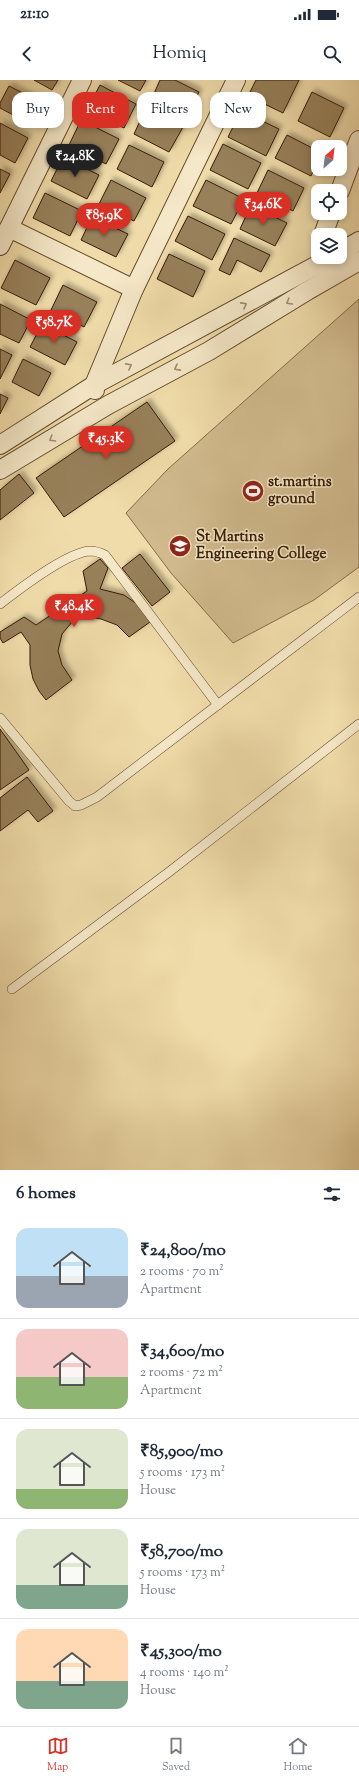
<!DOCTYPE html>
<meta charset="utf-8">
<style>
:root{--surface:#fff;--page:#f2f2f3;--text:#1f2937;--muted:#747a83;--line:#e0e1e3;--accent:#d93025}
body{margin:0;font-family:"Sorts Mill Goudy",serif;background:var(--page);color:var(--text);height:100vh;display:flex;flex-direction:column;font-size:15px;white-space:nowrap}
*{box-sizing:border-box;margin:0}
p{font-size:13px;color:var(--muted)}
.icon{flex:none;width:22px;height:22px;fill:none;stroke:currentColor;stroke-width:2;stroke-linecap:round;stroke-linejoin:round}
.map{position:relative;height:1090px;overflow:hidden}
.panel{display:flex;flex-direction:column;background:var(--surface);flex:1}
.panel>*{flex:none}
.top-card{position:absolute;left:12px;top:12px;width:335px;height:36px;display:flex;gap:8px}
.needle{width:26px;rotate:28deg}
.fabs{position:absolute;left:311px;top:60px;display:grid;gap:8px}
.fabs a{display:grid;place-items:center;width:36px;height:36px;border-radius:8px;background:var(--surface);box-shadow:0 2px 6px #0003;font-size:20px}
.price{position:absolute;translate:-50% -34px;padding:0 9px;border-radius:14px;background:var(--accent);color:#fff;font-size:13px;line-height:26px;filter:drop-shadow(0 1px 2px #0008)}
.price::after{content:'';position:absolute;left:50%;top:24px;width:12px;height:9px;margin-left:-6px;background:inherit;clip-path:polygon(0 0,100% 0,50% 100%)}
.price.current{background:#222;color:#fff}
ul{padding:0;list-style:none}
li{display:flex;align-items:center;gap:12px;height:100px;padding:0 16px}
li+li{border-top:1px solid var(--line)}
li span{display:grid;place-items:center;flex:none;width:112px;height:80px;border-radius:12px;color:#555}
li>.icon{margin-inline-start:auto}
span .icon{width:48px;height:48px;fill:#fffc;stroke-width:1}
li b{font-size:17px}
h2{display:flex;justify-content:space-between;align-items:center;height:48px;padding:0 16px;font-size:17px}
.tag{padding:0 14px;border-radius:12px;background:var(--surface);box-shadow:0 2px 6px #0003;font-size:14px;line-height:36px}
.tag.current{background:var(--accent);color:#fff}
.status{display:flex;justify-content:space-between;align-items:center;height:28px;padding:0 20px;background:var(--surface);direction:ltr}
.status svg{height:11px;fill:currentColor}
header{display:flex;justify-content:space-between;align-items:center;height:52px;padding:0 16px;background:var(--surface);font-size:18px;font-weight:600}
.tabs{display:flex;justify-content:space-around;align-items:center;height:56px;border-top:1px solid var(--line);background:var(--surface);font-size:11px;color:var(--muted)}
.tabs a{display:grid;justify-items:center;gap:2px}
.tabs .current{color:var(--accent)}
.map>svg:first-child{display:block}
</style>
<div class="status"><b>21:10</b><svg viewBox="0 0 49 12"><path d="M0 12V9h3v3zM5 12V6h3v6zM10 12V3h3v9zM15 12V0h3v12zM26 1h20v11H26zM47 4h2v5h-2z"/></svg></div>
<header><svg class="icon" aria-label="back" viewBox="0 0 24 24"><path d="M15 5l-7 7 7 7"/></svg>Homiq<svg class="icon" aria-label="search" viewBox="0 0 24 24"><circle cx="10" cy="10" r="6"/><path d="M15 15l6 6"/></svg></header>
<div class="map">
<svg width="359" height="1090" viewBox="0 0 359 1090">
<defs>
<filter id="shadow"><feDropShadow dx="3.5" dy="-3.5" stdDeviation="2" flood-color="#0004"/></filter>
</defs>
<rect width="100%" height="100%" fill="#f0dcaa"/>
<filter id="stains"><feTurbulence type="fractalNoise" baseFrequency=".005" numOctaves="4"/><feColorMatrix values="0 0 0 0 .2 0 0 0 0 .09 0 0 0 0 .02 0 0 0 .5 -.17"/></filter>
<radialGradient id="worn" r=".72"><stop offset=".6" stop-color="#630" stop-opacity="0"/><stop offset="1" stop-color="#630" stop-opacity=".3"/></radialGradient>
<polygon fill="#d1bb8e" stroke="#846c49" points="359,219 359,487 314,520 233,563 171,493 126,433 168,389"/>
<g fill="#97805a" stroke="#371c04" filter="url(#shadow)">
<polygon points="34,0 58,0 52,10"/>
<polygon points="118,0 146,0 140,11"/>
<polygon points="160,0 175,0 199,12 187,35 152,18"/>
<polygon points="256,0 299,0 283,33 248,16"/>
<polygon points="100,5 136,24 124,48 87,30"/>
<polygon points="9,6 46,25 34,46 0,28 0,23"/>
<polygon points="312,12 344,28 330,57 298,41"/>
<polygon points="146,28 183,47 169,72 134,54"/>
<polygon points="241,31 279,49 266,76 228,57"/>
<polygon points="81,40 119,59 106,84 69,65"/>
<polygon points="0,43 28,58 15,83 0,75"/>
<polygon points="287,55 318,71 318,81 311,96 275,78"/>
<polygon points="223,64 261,83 248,109 210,90"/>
<polygon points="129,65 164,82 152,107 117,89"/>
<polygon points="63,77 99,95 87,119 51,101"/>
<polygon points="0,89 10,94 0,113"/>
<polygon points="268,90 304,108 293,131 257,113"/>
<polygon points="111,100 146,118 134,141 99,124"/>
<polygon points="206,100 244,119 231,144 193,126"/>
<polygon points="45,113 82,131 70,156 33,138"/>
<polygon points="251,125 287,143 275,166 240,149"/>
<polygon points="188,136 225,154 212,180 175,161"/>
<polygon points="92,137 128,154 116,177 81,160"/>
<polygon points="234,158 270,175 261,192 237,180 230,195 219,190"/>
<polygon points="169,174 205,191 193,217 157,199"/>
<polygon points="15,180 50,198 36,225 1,208"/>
<polygon points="63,205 97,222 84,247 51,230"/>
<polygon points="0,224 31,240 19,263 0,254"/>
<polygon points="42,244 77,262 65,285 30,267"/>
<polygon points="0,269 12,275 0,299"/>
<polygon points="23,279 51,293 39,316 12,302"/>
<polygon points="0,314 8,318 0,334"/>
<polygon points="147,322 175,361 64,437 36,398"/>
<polygon points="19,394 34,413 0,440 0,410"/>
<polygon points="140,474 170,512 152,526 122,488"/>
<polygon points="100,479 108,488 100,509 124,515 137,524 145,533 150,542 129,557 117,545 101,539 88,537 73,541 62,554 58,571 62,585 72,600 46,620 39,611 33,599 30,585 30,565 21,552 3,563 0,558 0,552 24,537 36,545 87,511 83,491"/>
<polygon points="0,649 29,690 0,710"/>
<polygon points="27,697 53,731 38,742 28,730 0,751 0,718"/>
</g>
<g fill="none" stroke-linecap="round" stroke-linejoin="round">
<g stroke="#654c2e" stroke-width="10">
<g id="service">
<path d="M0 524C18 510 68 472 90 471 95 471 101 473 105 475L218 625"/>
<polyline points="0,638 69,721 75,726 81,725 97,717 359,517"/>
<polyline points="12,909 169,792 359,644"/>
</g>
</g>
<g stroke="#654c2e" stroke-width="20">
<g id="minor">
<polyline points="340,111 359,60"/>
<polyline points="9,148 134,209"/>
<polyline points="323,155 331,133"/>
<polyline points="0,166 82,0"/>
<polyline points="340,172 359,161"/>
<polyline points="95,310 94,305 134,209 236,0"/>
<polyline points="0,365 94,305 332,177"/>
<polyline points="0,390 108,325 209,271 307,211 359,181"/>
</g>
</g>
<use href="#service" stroke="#f5e8c8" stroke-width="9"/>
<use href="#minor" stroke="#f5e8c8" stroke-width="18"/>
</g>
<defs><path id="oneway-chevron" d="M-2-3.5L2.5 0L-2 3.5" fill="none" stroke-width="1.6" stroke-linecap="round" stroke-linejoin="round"/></defs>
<g stroke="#a08c70">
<use href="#oneway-chevron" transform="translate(289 222) rotate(149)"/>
<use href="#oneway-chevron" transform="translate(244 225) rotate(-28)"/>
<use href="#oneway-chevron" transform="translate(129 286) rotate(-28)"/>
<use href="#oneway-chevron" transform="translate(177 288) rotate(152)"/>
<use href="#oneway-chevron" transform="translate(52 359) rotate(149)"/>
</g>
<defs>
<g id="stadium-disc" transform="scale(1.15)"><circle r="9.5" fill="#8f2418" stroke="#f5e8c8"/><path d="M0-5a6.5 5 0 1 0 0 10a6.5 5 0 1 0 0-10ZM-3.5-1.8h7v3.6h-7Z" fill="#fff"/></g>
<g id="university-disc" transform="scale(1.15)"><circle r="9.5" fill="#8f2418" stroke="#f5e8c8"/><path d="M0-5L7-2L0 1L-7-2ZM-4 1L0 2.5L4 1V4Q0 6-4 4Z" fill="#fff"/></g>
</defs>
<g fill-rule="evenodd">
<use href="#stadium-disc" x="253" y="411"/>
<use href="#university-disc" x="180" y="466"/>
</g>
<g text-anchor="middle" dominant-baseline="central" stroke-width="3" stroke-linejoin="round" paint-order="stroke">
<g font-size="15" font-weight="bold" fill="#371c04" stroke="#f5e8c8" text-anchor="start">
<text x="268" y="402">st.martins<tspan x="268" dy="17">ground</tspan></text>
<text x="196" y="457">St Martins<tspan x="196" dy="17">Engineering College</tspan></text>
</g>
</g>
<rect width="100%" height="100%" filter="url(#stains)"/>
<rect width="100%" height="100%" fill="url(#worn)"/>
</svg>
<div class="fabs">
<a><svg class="needle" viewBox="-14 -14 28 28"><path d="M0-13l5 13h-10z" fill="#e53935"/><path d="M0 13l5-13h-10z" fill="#747a83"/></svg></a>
<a><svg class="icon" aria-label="locate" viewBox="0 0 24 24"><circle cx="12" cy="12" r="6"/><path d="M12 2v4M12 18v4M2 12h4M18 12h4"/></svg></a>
<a><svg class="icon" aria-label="layers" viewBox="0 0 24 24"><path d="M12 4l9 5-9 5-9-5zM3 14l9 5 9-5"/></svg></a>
</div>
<b class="price current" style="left:75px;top:98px">₹24.8K</b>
<b class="price" style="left:263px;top:146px">₹34.6K</b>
<b class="price" style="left:104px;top:157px">₹85.9K</b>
<b class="price" style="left:54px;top:264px">₹58.7K</b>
<b class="price" style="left:106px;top:380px">₹45.3K</b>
<b class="price" style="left:74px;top:548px">₹48.4K</b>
<div class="top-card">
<a class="tag">Buy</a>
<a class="tag current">Rent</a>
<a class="tag">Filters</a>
<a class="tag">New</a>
</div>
</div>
<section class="panel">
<h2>6 homes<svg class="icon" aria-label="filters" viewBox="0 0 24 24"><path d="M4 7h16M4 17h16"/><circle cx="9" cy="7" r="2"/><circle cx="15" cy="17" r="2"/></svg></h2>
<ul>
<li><span style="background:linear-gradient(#bfe0f5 60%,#9aa5b1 0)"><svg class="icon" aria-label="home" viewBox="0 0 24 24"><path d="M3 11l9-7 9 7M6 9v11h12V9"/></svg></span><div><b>₹24,800/mo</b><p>2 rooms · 70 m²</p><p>Apartment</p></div></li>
<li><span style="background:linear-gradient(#f6c9c9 60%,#8fb573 0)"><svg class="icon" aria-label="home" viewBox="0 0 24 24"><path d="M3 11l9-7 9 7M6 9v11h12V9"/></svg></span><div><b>₹34,600/mo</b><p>2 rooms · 72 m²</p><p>Apartment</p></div></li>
<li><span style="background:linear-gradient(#dfe7d0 75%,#8fb573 0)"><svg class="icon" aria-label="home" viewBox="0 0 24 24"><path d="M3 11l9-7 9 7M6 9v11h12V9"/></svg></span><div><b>₹85,900/mo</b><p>5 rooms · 173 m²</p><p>House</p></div></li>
<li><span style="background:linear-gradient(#dfe7d0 70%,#7fa58c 0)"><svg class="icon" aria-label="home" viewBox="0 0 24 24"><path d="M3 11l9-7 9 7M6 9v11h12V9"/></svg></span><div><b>₹58,700/mo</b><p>5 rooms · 173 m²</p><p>House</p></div></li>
<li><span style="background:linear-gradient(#ffd9b3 65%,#7fa58c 0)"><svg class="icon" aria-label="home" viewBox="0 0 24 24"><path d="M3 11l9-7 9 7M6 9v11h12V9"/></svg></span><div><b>₹45,300/mo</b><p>4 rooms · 140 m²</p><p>House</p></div></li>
</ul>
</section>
<nav class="tabs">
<a class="current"><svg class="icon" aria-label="map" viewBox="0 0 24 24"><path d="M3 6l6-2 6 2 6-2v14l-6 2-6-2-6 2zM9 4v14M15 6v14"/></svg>Map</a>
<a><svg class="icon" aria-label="saved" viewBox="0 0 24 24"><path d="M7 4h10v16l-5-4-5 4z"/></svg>Saved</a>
<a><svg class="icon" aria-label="home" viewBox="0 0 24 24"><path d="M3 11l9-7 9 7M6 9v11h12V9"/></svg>Home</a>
</nav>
